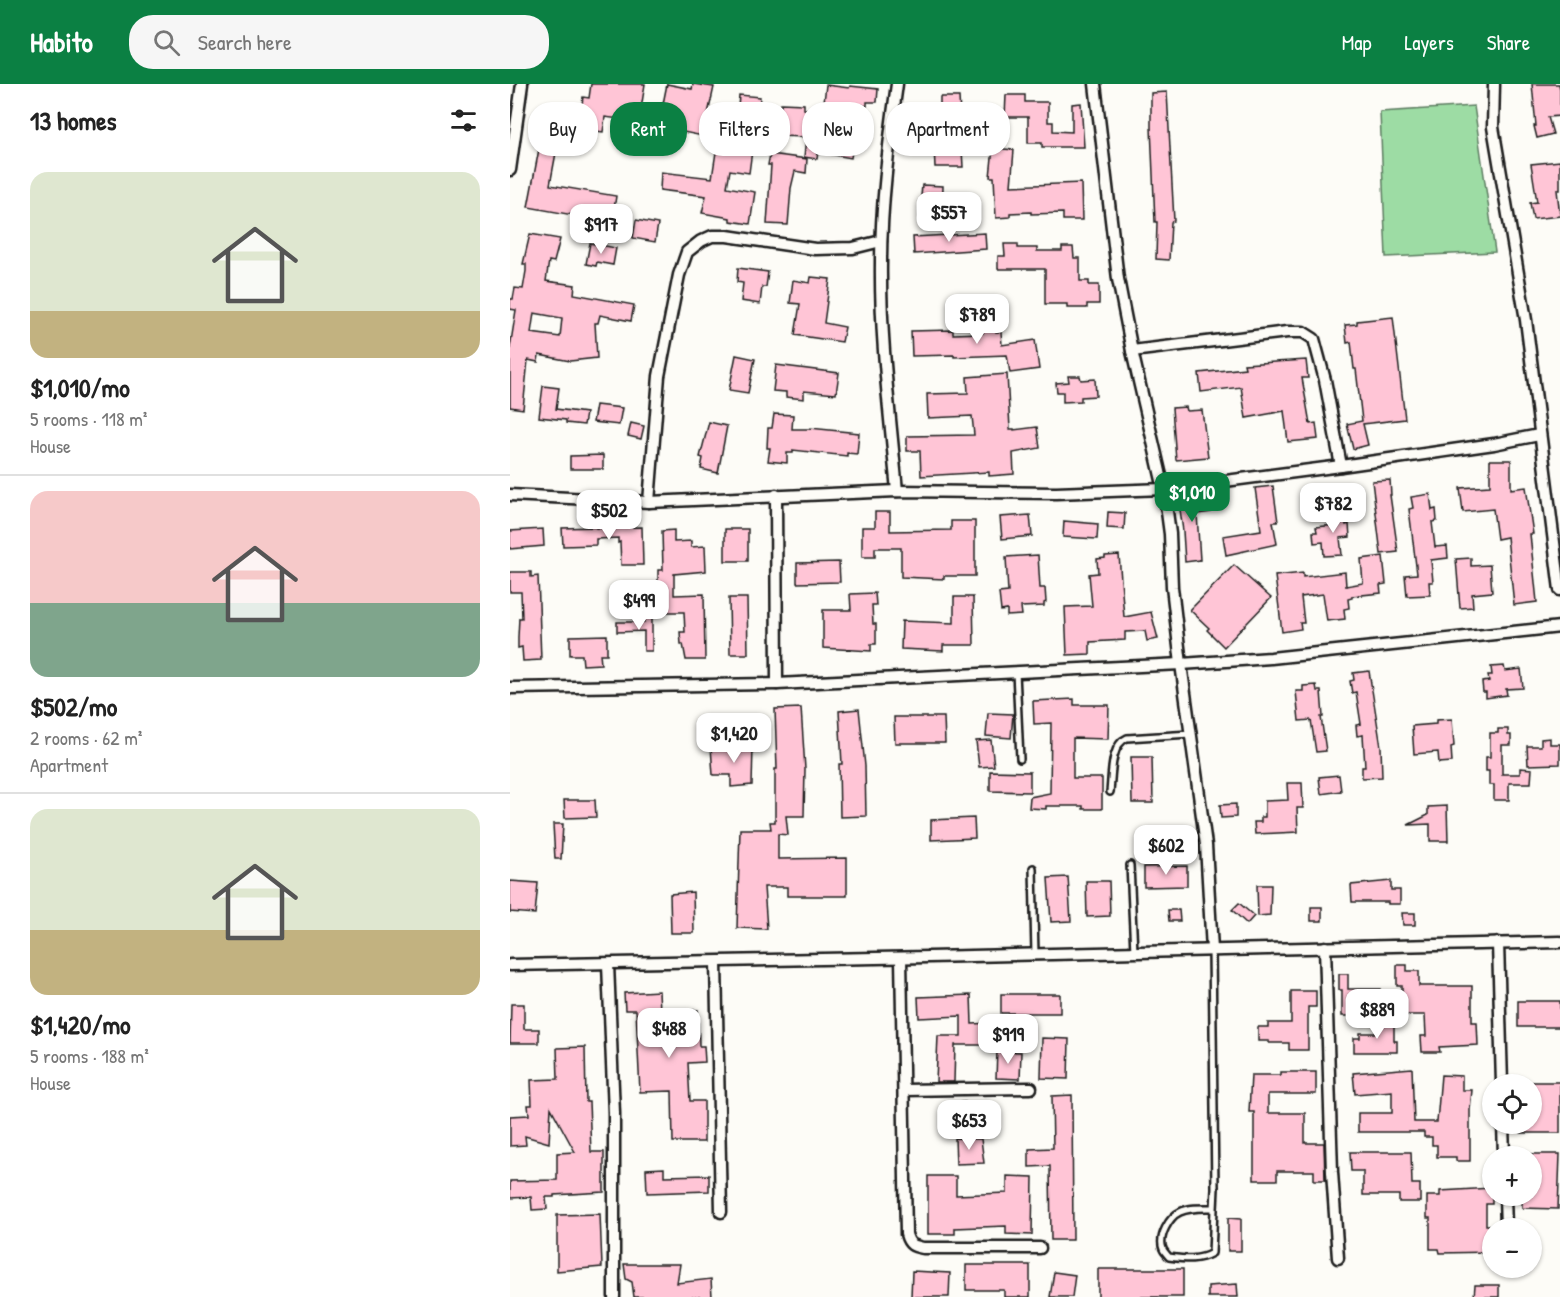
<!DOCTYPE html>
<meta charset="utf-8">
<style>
:root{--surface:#fff;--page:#f6f6f6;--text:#222;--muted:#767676;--line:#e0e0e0;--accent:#0b8043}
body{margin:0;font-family:"Patrick Hand",sans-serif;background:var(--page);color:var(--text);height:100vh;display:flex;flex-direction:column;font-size:22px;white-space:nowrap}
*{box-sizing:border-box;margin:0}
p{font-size:20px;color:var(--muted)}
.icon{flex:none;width:33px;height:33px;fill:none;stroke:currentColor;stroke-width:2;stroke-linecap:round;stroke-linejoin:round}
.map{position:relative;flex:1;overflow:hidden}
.drawer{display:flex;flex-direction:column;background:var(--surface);width:510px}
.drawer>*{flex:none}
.guide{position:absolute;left:18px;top:18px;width:570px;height:54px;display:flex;gap:12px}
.buttons{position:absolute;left:972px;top:990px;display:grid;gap:12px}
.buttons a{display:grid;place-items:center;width:60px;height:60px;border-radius:50%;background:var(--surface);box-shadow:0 2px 4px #0004;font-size:30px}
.price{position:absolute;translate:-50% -51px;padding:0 14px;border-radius:12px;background:#fff;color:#222;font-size:20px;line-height:39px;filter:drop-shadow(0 2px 3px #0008)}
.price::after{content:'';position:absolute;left:50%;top:36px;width:18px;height:14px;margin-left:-9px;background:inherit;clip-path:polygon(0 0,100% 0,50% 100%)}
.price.selected{background:var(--accent);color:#fff}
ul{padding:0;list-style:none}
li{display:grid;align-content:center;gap:12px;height:318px;padding:0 30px}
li+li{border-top:2px solid var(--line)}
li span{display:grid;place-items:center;height:186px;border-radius:18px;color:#555}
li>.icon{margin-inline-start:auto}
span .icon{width:108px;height:108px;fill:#fffc;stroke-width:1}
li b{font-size:26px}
h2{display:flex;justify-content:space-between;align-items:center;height:72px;padding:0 30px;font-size:26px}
.pill{padding:0 21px;border-radius:24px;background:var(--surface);box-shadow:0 2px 4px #0004;font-size:21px;line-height:54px}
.pill.selected{background:var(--accent);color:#fff}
header{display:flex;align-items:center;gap:36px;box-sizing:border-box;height:84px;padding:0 30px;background:var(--accent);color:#fff}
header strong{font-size:28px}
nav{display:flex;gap:33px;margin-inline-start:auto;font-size:21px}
.search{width:420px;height:54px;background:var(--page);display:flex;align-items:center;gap:15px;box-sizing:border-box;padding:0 21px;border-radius:24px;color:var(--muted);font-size:22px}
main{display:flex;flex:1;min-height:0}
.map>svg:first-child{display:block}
</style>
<header>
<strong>Habito</strong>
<div class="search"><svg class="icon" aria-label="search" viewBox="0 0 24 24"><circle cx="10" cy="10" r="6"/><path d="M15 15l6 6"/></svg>Search here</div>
<nav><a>Map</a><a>Layers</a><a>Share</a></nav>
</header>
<main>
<section class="drawer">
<h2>13 homes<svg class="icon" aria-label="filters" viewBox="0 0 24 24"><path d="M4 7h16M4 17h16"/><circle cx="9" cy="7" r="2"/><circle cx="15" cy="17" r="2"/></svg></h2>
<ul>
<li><span style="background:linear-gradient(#dfe7d0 75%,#c2b280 0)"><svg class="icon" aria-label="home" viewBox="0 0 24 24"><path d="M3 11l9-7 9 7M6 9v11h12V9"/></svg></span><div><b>$1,010/mo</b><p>5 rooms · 118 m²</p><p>House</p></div></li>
<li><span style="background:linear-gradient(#f6c9c9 60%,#7fa58c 0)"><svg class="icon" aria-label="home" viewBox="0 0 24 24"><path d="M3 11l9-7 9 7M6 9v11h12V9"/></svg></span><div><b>$502/mo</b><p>2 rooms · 62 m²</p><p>Apartment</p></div></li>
<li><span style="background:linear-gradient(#dfe7d0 65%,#c2b280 0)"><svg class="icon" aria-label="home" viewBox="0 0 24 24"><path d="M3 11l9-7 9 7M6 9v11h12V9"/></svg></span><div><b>$1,420/mo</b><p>5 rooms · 188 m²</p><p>House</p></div></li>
</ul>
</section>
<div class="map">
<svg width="1050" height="1213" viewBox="0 0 1050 1213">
<rect width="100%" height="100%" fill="#fdfcf7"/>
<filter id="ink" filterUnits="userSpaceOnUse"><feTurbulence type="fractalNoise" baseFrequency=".0167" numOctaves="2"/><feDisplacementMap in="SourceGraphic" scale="12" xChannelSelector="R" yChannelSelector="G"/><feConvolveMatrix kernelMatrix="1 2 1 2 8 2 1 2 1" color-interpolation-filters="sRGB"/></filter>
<g filter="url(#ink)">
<polygon fill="#9ddca4" stroke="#5c7c60" stroke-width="1.5" points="964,22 985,168 876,173 870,28"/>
<g fill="#ffc5d6" stroke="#1c1c1c" stroke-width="1.5" fill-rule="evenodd">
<polygon points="81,0 135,0 131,25 134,26 133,38 95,33 93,48 79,46 79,50 50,47 40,101 106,112 102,138 18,123 33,44 23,43 25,28 34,29 35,25 51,28 51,32 70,35 73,13 79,14"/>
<polygon points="157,0 182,5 183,0 204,3 198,30 227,35 229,11 250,13 247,38 249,39 246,60 243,59 239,89 220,86 217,103 245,108 240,140 220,137 220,134 192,129 196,112 150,106 151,88 202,94 208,55 173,48 173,45 149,40"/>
<polygon points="1022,0 1049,0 1050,5 1050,32 1038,33 1043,50 1027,54 1024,42 1026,42"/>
<polygon points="316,1 339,4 340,2 368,5 367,18 357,18 357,22 350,21 341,74 308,68 307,75 294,73 296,53 269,52 271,19 294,20 294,25 307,26 305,50 323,51 328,21 314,18"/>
<polygon points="657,8 664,137 661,138 659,176 646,175 647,138 645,138 641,43 641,9"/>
<polygon points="496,11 515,11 515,18 538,18 538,38 543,38 543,47 562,48 562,20 571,19 574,63 532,63 532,59 518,59 518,33 495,33"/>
<polygon points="430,13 449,13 453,83 425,83 423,43 430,43"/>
<polygon points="483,64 504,66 501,102 571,99 572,136 553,136 553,129 521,130 521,128 500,129 500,133 486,134 484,93 480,93"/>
<polygon points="260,70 297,75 296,89 285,87 281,104 278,141 257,140 261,81 258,81"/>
<polygon points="1050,77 1050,106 1047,106 1050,132 1023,135 1020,119 1027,118 1021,80"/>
<polygon points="412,101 433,102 432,136 409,135"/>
<polygon points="126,136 148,140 145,158 123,154"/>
<polygon points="475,149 476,165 404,170 403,153"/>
<path d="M20 150 50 155 44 178 39 177 36 197 65 201 64 210 124 221 121 237 90 231 88 239H85L87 274 60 277 29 271 28 278 18 276 13 325 0 323V264L6 226 0 225V215H3L5 204 13 205 16 187V180H13ZM24 229 52 234 50 253 21 249Z"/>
<polygon points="80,159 106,164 103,181 87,178 86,182 76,180"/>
<polygon points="494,160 508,160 508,164 527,164 527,167 552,167 552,163 563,163 564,174 570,174 570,197 579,197 579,201 589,201 589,220 577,220 577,224 557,224 557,220 535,220 535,185 488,185 488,172 495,172"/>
<polygon points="228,184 258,188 256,203 252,203 250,220 231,217 233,199 227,198"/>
<polygon points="301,193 320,195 314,239 335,243 332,258 285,251 290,220 280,219 283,196 300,199"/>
<polygon points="472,223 485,223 486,248 491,248 492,261 525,256 529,285 500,289 497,271 444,273 444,271 402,272 401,247 443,246 443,250 473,249"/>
<polygon points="883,233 895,335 853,340 858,361 843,365 837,340 852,337 846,285 844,285 841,258 837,259 835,241 847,240 847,237"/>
<polygon points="226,271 245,275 238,309 219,306"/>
<polygon points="796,276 798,294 792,294 800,340 806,339 808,355 778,358 774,327 736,334 731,303 691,308 689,289 735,284 734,280"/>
<polygon points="266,281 329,289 326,310 294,307 294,315 276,313 276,308 263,307"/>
<polygon points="497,290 500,345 504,345 504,346 527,343 530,364 503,369 504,390 479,392 479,388 411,392 410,367 397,367 397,352 464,351 462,332 418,334 417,310 458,309 457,293"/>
<polygon points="558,292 570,292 571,296 585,295 586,312 571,313 571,317 553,318 553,308 547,308 546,299 559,298"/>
<polygon points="33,302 49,304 46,325 76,329 74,341 56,339 56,336 29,333"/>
<polygon points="86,321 112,324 109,341 83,338"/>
<polygon points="676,323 677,327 692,326 698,373 666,376 662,324"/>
<polygon points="264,330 283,331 282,345 300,345 300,344 349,349 347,370 337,369 337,372 283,366 283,369 277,369 277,379 258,377 260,364 257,364 258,344 262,344"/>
<polygon points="199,338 217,342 208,389 191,385 193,374 190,373"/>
<polygon points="121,339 134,342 131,355 118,352"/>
<polygon points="93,371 93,385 60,385 60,372"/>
<polygon points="980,376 1001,376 1001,405 1016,403 1023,450 1020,450 1027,518 1004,521 997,453 987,455 983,425 953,428 950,404 980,402"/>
<polygon points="880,396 881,411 880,411 888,468 871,470 862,397"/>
<polygon points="763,402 768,438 763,438 767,460 716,471 713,452 751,446 745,404"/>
<polygon points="680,409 681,413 699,410 701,428 687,430 690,476 675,478 673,447 668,411"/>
<polygon points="920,410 922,426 926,425 927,437 922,438 925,463 937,462 938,474 921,476 923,498 919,498 920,511 897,512 895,491 907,490 899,425 903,424 901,413"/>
<polygon points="834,423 836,441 839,440 840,453 830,454 832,471 814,472 813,458 804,459 803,448 807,448 806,443 825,441 823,424"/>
<polygon points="365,428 380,428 380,447 441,446 441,437 465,437 465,492 434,492 434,495 391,493 391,464 365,464 365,473 352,473 352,443 365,443"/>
<polygon points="598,428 615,429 614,445 597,444"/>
<polygon points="520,431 522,452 492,455 490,433"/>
<polygon points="554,437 588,440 587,455 553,453"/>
<polygon points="86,443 86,444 132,443 133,481 111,481 110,458 108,459 108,454 86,455 86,461 53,462 52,444"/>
<polygon points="33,445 34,462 0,465 0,447"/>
<rect x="215" y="445" width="23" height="32"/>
<polygon points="164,446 164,458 181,457 181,463 195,462 196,487 164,490 164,511 194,510 195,576 176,576 173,560 171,560 170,548 175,548 174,528 153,528 152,506 148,506 148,486 153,486 152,447"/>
<polygon points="528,471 530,504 535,504 536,518 534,519 534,522 511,523 512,531 497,532 497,526 491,527 489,509 498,508 496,473"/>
<polygon points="609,471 614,533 641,528 648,555 637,557 635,547 615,548 615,556 580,558 580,570 557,571 555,523 582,522 579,490 588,489 587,475 595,474 595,472"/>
<polygon points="873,472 876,500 870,501 871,509 842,512 842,514 838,515 839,524 834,525 835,535 817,537 813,510 791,513 794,539 790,539 791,545 772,548 765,492 793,489 793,493 835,488 836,502 853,499 851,475"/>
<polygon points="961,474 961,482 980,481 982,508 962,510 963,523 950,524 946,475"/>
<polygon points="329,478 330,498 287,499 287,479"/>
<polygon points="724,481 761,514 714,563 697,546 699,544 680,526"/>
<polygon points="0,488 21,488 21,493 28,492 31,576 13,577 12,563 8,564 8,553 9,534 12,534 11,508 0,508"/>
<polygon points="365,509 366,521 362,521 363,540 366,540 366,560 361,560 361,567 313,564 313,526 341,526 340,510"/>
<polygon points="444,513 463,513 464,561 433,561 433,567 391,565 392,537 444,539"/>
<polygon points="219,514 237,514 238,570 220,570"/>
<polygon points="134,534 142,534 142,567 134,567 134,547 107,548 107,538 134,538"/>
<polygon points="97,551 97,570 90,570 91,580 73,581 72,571 60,571 60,552"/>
<polygon points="994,582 995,587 1011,585 1013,604 996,605 997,611 976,614 976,608 973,608 972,598 979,597 978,591 982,591 981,583"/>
<polygon points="859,587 871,663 872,693 852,694 852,683 855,683 853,651 847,652 846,641 851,640 846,608 842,609 840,597 844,596 843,589"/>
<polygon points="806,601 807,607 811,607 813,633 811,633 816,667 806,668 801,636 789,637 786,607 793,607 793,602"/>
<polygon points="564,615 564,621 599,621 598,655 563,654 563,694 592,694 592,725 573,725 573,722 536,722 536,725 519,724 520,713 540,709 541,639 524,640 523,617"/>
<polygon points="291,624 295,685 294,732 276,732 278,751 268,750 268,775 337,774 337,812 277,812 277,803 254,803 257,845 227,844 230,745 261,745 260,738 265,738 265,685 267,685 265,625"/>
<polygon points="349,625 355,682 356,732 330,733 329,680 332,680 329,627"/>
<polygon points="478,629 503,630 501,654 476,652"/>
<polygon points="384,633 434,633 435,659 385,659"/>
<polygon points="942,635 944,662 941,663 942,678 929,679 928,668 904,670 902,642 926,640 926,636"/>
<polygon points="988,645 998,645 998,651 1001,651 1001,661 992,661 992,690 1010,690 1010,684 1022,685 1021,699 999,699 999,716 984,716 984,701 979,701 979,687 976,687 976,673 980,673 980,649 988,649"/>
<polygon points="1040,654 1040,660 1050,660 1050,680 1018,681 1017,662 1031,662 1031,655"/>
<polygon points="481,656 484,682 469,683 466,657"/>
<polygon points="243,662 242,701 221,703 221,691 203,691 201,663"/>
<polygon points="621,673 642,673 643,719 622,719"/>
<polygon points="480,687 520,688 520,708 480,707"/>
<polygon points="829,691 831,707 811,710 809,693"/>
<polygon points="777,699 792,699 793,724 787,724 788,748 745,750 744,738 751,738 751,733 755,733 755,717 778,716"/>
<polygon points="54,716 85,716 86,733 55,734"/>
<polygon points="726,720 726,733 711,734 710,721"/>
<polygon points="937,722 938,757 920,757 920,740 898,741 918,731 918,723"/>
<polygon points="464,734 465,754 421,756 421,736"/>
<polygon points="43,740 53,740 51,775 45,775"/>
<polygon points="677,782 677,802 634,803 634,783"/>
<polygon points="558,793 561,837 541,838 538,794"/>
<polygon points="0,797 28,799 25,830 0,828"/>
<polygon points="576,797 599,797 600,832 577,833"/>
<polygon points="881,797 881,806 890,806 890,820 878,820 878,818 842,818 841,801"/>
<polygon points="747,801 761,801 760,831 748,832"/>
<polygon points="183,808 184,849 161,849 160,810"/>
<polygon points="729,819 744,832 737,840 722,826"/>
<rect x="801" y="823" width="11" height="14"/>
<polygon points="658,826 669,826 670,837 659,837"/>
<polygon points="892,829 905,829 905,841 893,841"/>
<polygon points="887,881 897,881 897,887 909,887 909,902 962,902 962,938 967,938 968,961 929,963 930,968 912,968 911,952 916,952 915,931 892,931 892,902 887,902"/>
<polygon points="829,890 838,890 838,905 870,905 870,921 864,921 864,929 843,929 843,932 832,932 832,906 829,906"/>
<polygon points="149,907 150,927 188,926 189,962 194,962 195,978 178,979 180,1017 194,1017 194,1058 163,1058 162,1007 130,1008 126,926 115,926 114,909"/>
<polygon points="781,907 806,907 806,923 798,923 798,966 779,966 779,959 759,959 759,957 748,957 748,943 758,943 758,939 781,939"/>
<rect x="491" y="910" width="59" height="19"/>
<polygon points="461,911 462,940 482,939 482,961 445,961 444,998 426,998 428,952 451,952 451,932 409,934 408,913"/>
<rect x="1008" y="917" width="42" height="26"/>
<polygon points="1,920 14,920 14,945 29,945 29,959 0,959"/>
<polygon points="868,939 884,939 884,957 887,957 887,968 844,968 844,954 850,954 850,949 868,949"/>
<polygon points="532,954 559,955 558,995 531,994"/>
<polygon points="75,963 76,1018 79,1018 81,1068 94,1068 94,1108 44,1111 44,1113 36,1113 37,1125 22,1126 21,1113 0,1114 0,1097 47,1096 47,1069 65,1068 41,1024 39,1059 15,1052 16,1061 0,1062 0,1032 19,1031 18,1021 22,1021 21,996 48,995 47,964"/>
<polygon points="487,967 511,968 510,995 486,994"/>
<polygon points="902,984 904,1038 927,1038 931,991 952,992 952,1006 962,1006 960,1026 960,1077 946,1077 946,1073 927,1073 927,1061 922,1061 922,1053 914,1053 914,1048 848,1048 848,1029 882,1029 882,1007 845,1010 843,989"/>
<polygon points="771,988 806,988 806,1010 758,1010 758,1029 795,1029 795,1059 814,1059 815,1096 804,1096 804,1087 767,1087 767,1096 744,1096 744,1028 739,1028 741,991 771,991"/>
<polygon points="1022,998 1050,998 1050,1049 1011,1049 1011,1040 1022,1040"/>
<polygon points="562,1011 563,1156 541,1156 540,1082 519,1083 519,1065 543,1064 542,1012"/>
<polygon points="455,1018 455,1028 443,1028 443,1019"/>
<polygon points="445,1054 471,1055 474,1079 446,1080"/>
<polygon points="840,1068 901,1068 902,1100 910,1100 910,1118 889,1118 889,1111 853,1111 853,1087 841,1087"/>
<polygon points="1022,1070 1050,1070 1048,1125 1012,1124 1012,1112 1022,1112"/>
<polygon points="154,1084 154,1092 199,1091 199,1107 137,1109 136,1085"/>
<polygon points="418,1092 446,1092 446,1111 497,1109 497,1092 523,1093 522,1151 496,1150 496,1142 445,1144 445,1150 418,1150"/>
<polygon points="982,1104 982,1120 976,1120 976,1141 982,1141 982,1168 930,1169 929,1165 920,1165 920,1134 917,1134 917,1112 930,1112 930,1107"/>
<polygon points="90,1130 92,1183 47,1187 47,1131"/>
<polygon points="718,1134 731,1135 731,1167 718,1167"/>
<polygon points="114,1180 170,1180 167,1199 201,1195 202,1213 124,1213 122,1198 116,1195"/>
<polygon points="456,1181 520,1181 520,1213 494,1213 494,1206 456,1206"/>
<rect x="588" y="1185" width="85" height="28"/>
<polygon points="402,1187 440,1189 439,1213 401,1213"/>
<polygon points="544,1188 565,1191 562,1213 540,1213"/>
<polygon points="727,1200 728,1213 698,1213 698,1202"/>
<polygon points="965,1201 989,1201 989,1213 964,1213"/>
</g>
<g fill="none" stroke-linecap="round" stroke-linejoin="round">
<g stroke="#1c1c1c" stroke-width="10">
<g id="lane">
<polyline points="506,588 510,675"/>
<path d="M600 708C602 692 600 661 617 654L680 650"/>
<polyline points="620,781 624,868"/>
<polyline points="523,784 525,871"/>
<path d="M702 866 705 1104 702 1169C688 1177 675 1175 659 1173 658 1172 653 1166 653 1165 648 1153 659 1133 670 1128 680 1123 693 1124 704 1124"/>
</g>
</g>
<g stroke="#1c1c1c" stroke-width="15">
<g id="street">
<path d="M387 0C379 59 371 119 371 178 370 254 380 331 387 407"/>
<polyline points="585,0 608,195 622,267 654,405 660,450 662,503 671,580 696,761 702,866"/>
<polyline points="984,0 983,43 1016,236 1050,506"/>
<polyline points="0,86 12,0"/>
<polyline points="622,267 777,248 793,248 804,255 815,296 831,382"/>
<polyline points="0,411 139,418 387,407 546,409 654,405 831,382 984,360 1029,351"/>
<polyline points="266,411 267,600"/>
<polyline points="139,418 149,292 169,191 177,168 191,157 202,152 217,152 305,165 343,164 371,157"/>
<polyline points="0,604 267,600 671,580 761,574 1050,543"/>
<polyline points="988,859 992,1000"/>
<polyline points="815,863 822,1088 828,1174"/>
<path d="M391 874 396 1150C399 1161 403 1162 413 1164H530"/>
<polyline points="206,878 211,1128"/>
<polyline points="98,880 104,1029 104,1213"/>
<polyline points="0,881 419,873 1050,858"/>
<polyline points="394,1006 521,1004"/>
<polyline points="993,1040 994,1072"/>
<polyline points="995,1112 996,1144"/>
</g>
</g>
<use href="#lane" stroke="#fdfcf7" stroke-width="5"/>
<use href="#street" stroke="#fdfcf7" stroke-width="10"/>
</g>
</g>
</svg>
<div class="buttons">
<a><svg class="icon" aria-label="locate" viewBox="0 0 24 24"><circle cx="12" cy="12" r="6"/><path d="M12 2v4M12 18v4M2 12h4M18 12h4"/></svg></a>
<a>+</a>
<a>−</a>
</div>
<b class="price" style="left:439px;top:159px">$557</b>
<b class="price" style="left:91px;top:171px">$917</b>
<b class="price" style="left:467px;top:261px">$789</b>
<b class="price selected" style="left:682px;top:439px">$1,010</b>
<b class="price" style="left:823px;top:450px">$782</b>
<b class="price" style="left:99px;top:457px">$502</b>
<b class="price" style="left:129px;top:547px">$499</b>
<b class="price" style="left:224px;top:680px">$1,420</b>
<b class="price" style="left:656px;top:792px">$602</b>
<b class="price" style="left:867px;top:956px">$889</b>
<b class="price" style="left:159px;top:975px">$488</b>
<b class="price" style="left:498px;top:981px">$919</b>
<b class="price" style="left:459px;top:1067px">$653</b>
<div class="guide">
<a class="pill">Buy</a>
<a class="pill selected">Rent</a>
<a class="pill">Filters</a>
<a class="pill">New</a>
<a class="pill">Apartment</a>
</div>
</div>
</main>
